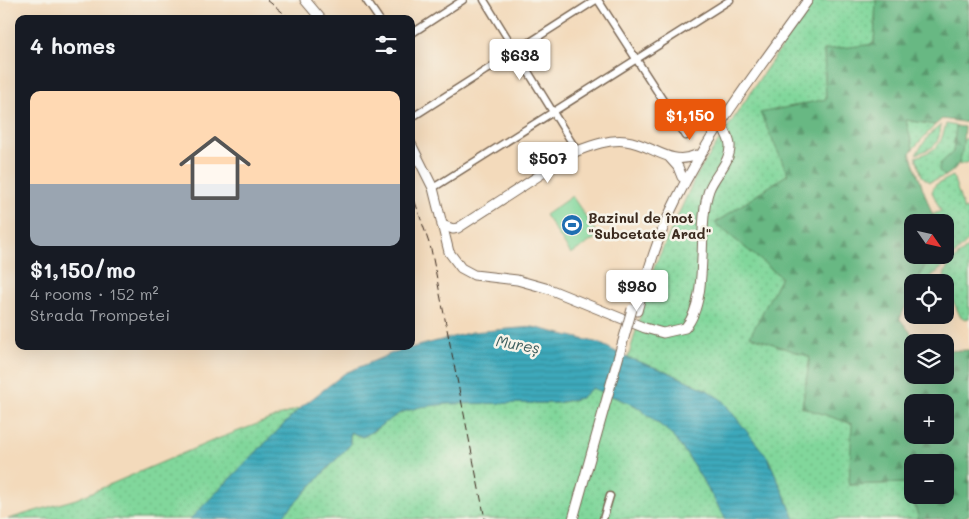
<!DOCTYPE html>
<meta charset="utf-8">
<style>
:root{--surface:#171b24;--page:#20242c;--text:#f1f3f6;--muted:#9ea1a6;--line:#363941;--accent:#ea580c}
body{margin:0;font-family:Mali,sans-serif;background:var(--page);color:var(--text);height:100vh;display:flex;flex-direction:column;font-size:19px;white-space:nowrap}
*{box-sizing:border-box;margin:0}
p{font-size:16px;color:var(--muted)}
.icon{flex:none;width:28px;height:28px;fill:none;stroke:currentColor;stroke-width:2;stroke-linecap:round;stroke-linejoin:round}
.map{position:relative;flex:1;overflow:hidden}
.sheet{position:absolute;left:15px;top:15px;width:400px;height:335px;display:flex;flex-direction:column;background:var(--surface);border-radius:10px;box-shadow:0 5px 20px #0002}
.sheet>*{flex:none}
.needle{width:32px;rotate:124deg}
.tools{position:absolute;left:904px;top:214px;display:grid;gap:10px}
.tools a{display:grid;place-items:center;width:50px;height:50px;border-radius:10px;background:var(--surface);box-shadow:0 5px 20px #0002;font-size:25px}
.price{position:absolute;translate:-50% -42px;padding:0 11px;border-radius:5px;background:#fff;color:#222;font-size:16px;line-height:32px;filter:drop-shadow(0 1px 2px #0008)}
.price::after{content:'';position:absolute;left:50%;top:30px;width:15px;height:11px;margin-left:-8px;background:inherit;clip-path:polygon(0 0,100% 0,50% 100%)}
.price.on{background:var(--accent);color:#fff}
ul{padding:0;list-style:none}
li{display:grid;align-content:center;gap:10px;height:265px;padding:0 15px}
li+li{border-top:1px solid var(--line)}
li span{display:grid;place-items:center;height:155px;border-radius:10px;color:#555}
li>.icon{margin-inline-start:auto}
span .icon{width:90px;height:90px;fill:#fffc;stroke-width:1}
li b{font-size:21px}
h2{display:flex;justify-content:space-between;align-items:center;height:60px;padding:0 15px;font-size:21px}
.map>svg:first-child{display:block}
</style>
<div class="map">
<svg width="969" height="519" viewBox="0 0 969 519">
<defs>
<pattern id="green-dots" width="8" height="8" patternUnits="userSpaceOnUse" patternTransform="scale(1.25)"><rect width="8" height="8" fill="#81d79b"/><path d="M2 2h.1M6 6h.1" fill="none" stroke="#70b985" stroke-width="1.8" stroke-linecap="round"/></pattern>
<pattern id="forest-firs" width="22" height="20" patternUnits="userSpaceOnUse" patternTransform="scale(1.25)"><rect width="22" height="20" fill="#68b883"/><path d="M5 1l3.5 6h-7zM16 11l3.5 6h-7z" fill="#57966b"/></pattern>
<pattern id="water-rules" width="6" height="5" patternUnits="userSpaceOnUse" patternTransform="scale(1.25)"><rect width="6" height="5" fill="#3ca9bb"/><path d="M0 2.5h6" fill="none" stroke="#348a97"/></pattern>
</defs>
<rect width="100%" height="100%" fill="#f7f3e8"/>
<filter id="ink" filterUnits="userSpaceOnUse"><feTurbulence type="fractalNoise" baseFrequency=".02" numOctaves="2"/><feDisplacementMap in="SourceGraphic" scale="10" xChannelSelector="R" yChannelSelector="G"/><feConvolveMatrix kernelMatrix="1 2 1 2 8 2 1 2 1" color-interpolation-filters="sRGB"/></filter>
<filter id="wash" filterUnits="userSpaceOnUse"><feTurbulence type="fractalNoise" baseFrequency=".0096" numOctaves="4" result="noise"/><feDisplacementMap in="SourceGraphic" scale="20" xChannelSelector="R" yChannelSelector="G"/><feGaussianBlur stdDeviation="1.12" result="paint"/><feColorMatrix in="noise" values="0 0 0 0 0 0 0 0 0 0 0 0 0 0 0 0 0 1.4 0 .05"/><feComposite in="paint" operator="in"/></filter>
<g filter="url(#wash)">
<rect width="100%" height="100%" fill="#f3dabb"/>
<g fill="url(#green-dots)" stroke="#5e805c">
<polygon points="814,0 876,0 874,45 824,50 826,99 788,174 715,223 781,277 810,357 802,407 853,424 849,485 908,483 919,519 795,519 768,458 707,390 668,372 628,358 655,265 696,176 762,75"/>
<polygon points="906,120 935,125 913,149"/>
<path d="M946 124 956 126 953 152 947 160 946 176 929 182 922 176 916 157C938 149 940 147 946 124Z"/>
<path d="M941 125C938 146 936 147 916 154L930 134Z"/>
<polygon points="969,138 969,162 959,165 963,140"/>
<path d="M953 176 964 210 969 209V240C953 254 938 278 917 282L930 255H945V222H935L932 215 941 211 932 192 935 185Z"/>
<path d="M969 246V318L965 319 960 316C942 275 933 278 969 246Z"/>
<path d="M592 388 636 406 669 432 688 456 726 519H280L350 445V432L362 437 365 436C377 430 387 419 400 413 442 394 510 406 556 403L573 400 583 396Z"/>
<polygon points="300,408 190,519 8,519 76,499 212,441"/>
</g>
<g fill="url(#forest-firs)" stroke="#527150" fill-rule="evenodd">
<path d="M876 0H969V123L942 119 935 125 906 120 913 149 910 153 935 222H912V255H930L917 282H912V292L900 319 918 342H912V375H945V351L969 350V515L962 519H919L907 483 849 485 852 424 802 407 810 357 750 336 781 277 715 223 788 174 760 113 826 99 824 50 874 44ZM912 402H945V435H912ZM912 462H945V495H912Z"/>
<path d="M956 126 964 127C962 147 965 166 945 176L939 171 940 164 953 152Z"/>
</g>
<polygon fill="#81d79b" stroke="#5e805c" points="572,196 599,236 571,254 545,215"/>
<polygon fill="url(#water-rules)" stroke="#3c6a6c" points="533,327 599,343 628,358 668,372 707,390 722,400 768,458 795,519 726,519 688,456 669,432 636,406 592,388 581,398 556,403 449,404 420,407 400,413 365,436 362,437 350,432 350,445 280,519 190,519 300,408 345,373 395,352 472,332"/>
</g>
<g filter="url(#ink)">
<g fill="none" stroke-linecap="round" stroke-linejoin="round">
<g stroke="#7b6855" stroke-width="9">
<g id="minor">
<polyline points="366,0 379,19"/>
<polyline points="484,0 577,151"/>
<polyline points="598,0 686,136"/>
<polyline points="411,34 463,0"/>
<polyline points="411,118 596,0"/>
<polyline points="433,188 730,0"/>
<polyline points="603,519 610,496"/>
</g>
</g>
<g stroke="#7b6855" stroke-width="11">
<g id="major">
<polyline points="305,0 321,19"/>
<path d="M411 144 433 188 449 252 461 268 474 275 517 280 549 289 645 328 663 333 685 328C711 299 696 227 709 190 715 174 731 162 730 145 729 137 724 131 722 124"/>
<polyline points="670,158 678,167 682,177"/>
<path d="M442 225 453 229 458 228 577 151C593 145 609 139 626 141 652 144 670 167 696 155"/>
<path d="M637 311C647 273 658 235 676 200 711 129 762 65 808 0"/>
</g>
</g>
<use href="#minor" stroke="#fff" stroke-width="6"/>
<use href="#major" stroke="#fff" stroke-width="9"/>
<g stroke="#3b2a1e" stroke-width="1" stroke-dasharray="8 4" stroke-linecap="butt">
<polyline points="267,0 291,19"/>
<polyline points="411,190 431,249 485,519"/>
</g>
<g stroke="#7b6855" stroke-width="11" stroke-linecap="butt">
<polyline id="major-bridge" points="573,519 632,309"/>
</g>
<use href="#major-bridge" stroke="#fff" stroke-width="9"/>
</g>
</g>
<defs>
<g id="stadium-disc" transform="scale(1.125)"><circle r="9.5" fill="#1f6fb2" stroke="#f7f3e8"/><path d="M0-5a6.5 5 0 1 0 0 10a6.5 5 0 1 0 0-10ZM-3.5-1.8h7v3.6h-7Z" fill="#fff"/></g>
</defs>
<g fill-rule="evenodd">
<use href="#stadium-disc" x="572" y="225"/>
</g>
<g text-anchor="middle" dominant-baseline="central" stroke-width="5" stroke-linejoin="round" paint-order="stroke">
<g font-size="14" font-weight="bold" fill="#3b2a1e" stroke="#f7f3e8" text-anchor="start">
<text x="588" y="217">Bazinul de înot<tspan x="588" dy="16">"Subcetate Arad"</tspan></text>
</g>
<g font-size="15" font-style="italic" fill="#3b5d5d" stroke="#f7f3e8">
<text transform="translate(518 344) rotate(10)">Mureș</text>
</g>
</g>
</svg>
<div class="tools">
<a><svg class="needle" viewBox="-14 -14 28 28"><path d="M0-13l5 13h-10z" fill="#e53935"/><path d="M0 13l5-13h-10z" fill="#9ea1a6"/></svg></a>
<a><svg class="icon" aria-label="locate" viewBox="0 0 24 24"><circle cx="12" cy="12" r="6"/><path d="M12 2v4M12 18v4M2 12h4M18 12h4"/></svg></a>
<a><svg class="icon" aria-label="layers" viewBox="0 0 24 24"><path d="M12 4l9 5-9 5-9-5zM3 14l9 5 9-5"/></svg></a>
<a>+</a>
<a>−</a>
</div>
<b class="price" style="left:520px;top:81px">$638</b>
<b class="price on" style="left:690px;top:141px">$1,150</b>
<b class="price" style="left:548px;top:184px">$507</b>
<b class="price" style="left:637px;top:312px">$980</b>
<section class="sheet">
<h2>4 homes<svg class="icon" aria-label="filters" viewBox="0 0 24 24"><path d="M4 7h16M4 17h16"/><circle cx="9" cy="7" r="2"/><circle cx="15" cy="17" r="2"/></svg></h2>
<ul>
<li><span style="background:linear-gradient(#ffd9b3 60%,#9aa5b1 0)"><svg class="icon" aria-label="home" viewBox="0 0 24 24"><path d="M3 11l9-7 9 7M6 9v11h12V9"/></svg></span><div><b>$1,150/mo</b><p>4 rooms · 152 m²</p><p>Strada Trompetei</p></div></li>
</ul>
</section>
</div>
